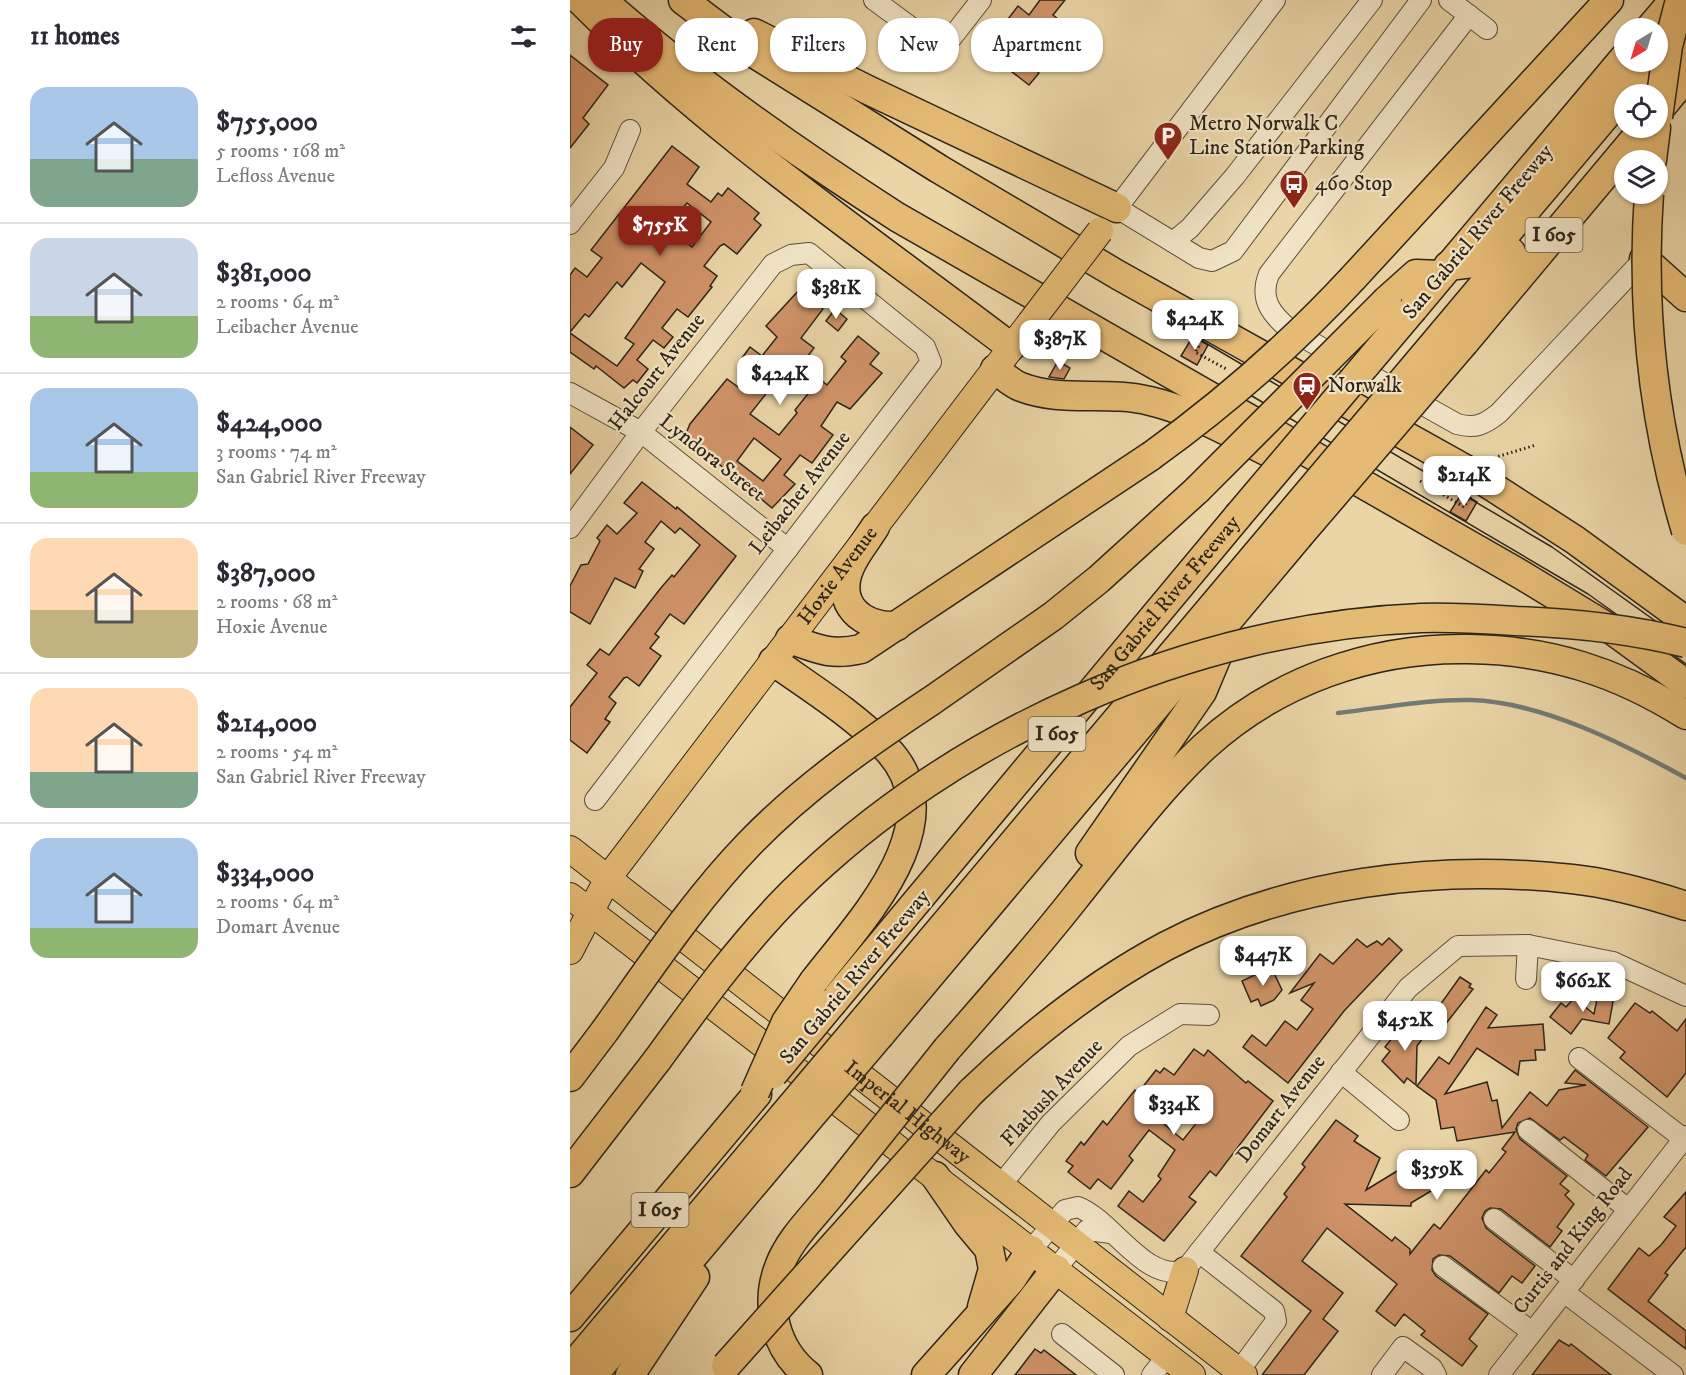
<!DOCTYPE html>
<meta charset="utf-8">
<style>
:root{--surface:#fff;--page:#f7f7f7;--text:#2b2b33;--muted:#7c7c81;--line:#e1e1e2;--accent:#8f2418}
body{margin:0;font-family:"IM FELL DW Pica",serif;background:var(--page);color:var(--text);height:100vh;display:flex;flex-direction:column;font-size:22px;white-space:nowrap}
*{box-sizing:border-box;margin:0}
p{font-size:20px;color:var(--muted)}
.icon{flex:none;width:33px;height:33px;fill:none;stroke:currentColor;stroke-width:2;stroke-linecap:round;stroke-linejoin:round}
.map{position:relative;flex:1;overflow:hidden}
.drawer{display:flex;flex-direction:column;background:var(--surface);width:570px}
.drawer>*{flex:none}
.hud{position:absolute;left:18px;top:18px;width:570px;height:54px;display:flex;gap:12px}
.needle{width:39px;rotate:218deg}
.buttons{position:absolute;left:1044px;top:18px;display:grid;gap:12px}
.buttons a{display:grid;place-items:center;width:54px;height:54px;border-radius:50%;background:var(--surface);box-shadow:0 2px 4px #0004;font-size:30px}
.price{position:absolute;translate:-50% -51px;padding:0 14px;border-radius:12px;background:#fff;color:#222;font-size:20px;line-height:39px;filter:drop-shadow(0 2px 3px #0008)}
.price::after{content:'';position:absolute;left:50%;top:36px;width:18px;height:14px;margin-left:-9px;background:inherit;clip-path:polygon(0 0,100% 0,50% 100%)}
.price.active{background:var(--accent);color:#fff}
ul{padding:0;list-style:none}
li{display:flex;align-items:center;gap:18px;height:150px;padding:0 30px}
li+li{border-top:2px solid var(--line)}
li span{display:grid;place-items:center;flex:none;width:168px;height:120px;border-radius:18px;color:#555}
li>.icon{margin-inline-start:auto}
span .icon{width:72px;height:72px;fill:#fffc;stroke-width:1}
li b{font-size:26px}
h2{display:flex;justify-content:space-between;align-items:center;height:72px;padding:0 30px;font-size:26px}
.chip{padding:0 21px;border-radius:24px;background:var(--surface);box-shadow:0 2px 4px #0004;font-size:21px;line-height:54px}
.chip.active{background:var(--accent);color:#fff}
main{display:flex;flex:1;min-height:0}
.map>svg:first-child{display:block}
</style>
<main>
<section class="drawer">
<h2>11 homes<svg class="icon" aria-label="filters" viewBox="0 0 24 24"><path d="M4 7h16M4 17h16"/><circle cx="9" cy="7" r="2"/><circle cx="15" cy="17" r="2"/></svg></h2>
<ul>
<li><span style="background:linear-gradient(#a9c7e8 60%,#7fa58c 0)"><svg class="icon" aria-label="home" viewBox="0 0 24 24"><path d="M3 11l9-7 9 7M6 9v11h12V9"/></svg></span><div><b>$755,000</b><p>5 rooms · 168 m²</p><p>Lefloss Avenue</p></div></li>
<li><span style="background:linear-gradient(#c9d6e8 65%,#8fb573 0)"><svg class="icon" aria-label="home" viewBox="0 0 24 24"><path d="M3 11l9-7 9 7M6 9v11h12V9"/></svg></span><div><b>$381,000</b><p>2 rooms · 64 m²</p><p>Leibacher Avenue</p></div></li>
<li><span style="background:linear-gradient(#a9c7e8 70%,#8fb573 0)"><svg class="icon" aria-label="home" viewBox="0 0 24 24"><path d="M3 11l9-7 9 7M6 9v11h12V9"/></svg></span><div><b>$424,000</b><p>3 rooms · 74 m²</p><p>San Gabriel River Freeway</p></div></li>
<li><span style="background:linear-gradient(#ffd9b3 60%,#c2b280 0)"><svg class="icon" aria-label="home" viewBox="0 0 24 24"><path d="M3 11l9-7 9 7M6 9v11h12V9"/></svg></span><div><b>$387,000</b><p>2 rooms · 68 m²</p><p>Hoxie Avenue</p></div></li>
<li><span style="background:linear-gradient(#ffd9b3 70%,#7fa58c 0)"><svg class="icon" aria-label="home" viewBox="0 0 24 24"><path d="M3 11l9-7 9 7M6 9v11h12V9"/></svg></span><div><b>$214,000</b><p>2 rooms · 54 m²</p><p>San Gabriel River Freeway</p></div></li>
<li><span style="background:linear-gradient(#a9c7e8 75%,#8fb573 0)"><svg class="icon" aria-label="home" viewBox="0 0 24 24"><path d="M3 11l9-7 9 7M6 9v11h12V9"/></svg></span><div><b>$334,000</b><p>2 rooms · 64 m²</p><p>Domart Avenue</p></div></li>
</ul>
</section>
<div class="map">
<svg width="1116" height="1375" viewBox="0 0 1116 1375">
<rect width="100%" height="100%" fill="#ead5a7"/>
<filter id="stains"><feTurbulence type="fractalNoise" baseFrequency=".00333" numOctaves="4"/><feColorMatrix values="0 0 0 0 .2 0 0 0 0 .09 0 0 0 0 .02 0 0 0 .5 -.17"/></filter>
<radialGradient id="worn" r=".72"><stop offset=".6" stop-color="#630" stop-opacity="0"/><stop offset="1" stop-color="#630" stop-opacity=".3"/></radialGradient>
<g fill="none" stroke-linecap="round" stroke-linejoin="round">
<path stroke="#717b76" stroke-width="4.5" d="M768 713C812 708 857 699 901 700 972 702 1054 744 1116 778"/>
</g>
<g fill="#cf9367" stroke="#2d2418" stroke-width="1.5" fill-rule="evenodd">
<polygon points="470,0 495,0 483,15 488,19 483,25 491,31 479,46 469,39 452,60 469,73 459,85 419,54 425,44 421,41 448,6 459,15"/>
<polygon points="0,55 38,85 13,118 19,124 0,148"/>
<path d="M102 146 129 167 117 184 141 202 148 193 152 196 158 188 189 213 184 219 191 225 167 254 154 244 150 246 134 266 147 276 140 286 142 287 118 317 107 309 92 328 103 337 94 348 83 340 67 360 78 369 67 383 63 380 54 388 26 366 24 369 0 352V333L47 366 64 344 55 338 95 282 71 263 52 287 47 282 19 317 15 314 0 332V275L5 268 17 277 32 258 21 250ZM117 203 141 222 122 247 97 228Z"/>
<path d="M229 290 253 309 231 338 244 348 232 364 257 385 276 361 271 357 288 336 309 353 300 364 312 373 280 409 267 402 251 426 263 435 242 463 230 455 214 475 225 484 202 508 115 436 120 424 157 379 168 387 183 368 172 358 180 347 192 356 207 337 196 326ZM215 370 241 390 225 410 227 413 209 435 180 414ZM184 438 211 459 193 481 167 461Z"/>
<polygon points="265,309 277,319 268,331 256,321"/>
<polygon points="623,336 638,345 627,365 611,356"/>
<polygon points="488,361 500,368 494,379 479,377"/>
<polygon points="0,427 23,445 0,474"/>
<polygon points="72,482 106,509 107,507 166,556 114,624 100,614 85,634 89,637 80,648 91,656 69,686 57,677 54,678 39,697 46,703 35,719 40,722 17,753 0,740 0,707 27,673 17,665 30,649 39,655 90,589 102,575 104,577 130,545 110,528 105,533 91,521 75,542 84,549 69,569 73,571 65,588 45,578 20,624 0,612 0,586 11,565 18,564 30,541 27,538 37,525 47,534 67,513 54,503"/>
<polygon points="892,493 907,502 896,521 880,512"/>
<polygon points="819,938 832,950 774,1011 718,1083 673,1047 682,1035 696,1046 715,1021 727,1030 743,1009 731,1000 744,983 720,993 750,954 763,964 787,939 797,947 807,941 812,945"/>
<polygon points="701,967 712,990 704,1000 691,1006 688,999 681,1002 672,981"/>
<polygon points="890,977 901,984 899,987 903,989 867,1035 855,1026"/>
<polygon points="1028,994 1044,996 1039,1024 1012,1019 1001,1034 980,1017 991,1003 996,1007 1004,998 1024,1014"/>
<polygon points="1065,1003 1080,1013 1082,1011 1107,1031 1116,1019 1116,1073 1097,1097 1050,1058 1055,1052 1038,1038"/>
<polygon points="916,1007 927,1015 918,1028 973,1024 975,1050 965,1050 966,1060 950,1061 948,1075 907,1048 875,1094 917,1082 922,1101 927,1100 932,1128 960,1092 977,1106 989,1090 1016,1085 995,1083 1005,1070 1078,1127 1036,1176 1015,1160 1018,1155 994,1137 990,1140 960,1118 948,1123 946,1129 950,1139 997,1176 990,1184 999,1191 995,1195 1004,1204 987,1227 992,1231 980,1247 931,1209 920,1208 915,1211 912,1218 916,1228 965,1266 952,1283 942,1276 929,1293 880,1256 869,1255 863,1259 862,1270 866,1276 918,1314 899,1339 907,1346 892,1366 851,1335 855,1331 834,1314 825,1326 806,1311 827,1284 757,1228 732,1261 773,1293 753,1319 768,1331 734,1375 692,1375 741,1311 671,1256 717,1197 714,1194 735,1167 732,1164 766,1120 788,1136 784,1141 810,1158 796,1190 858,1152 876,1182 841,1203 841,1206 775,1204 822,1241 825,1237 840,1249 840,1254 864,1224 870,1229 916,1170 919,1173 936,1152 932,1149 945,1132 887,1141 884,1127 871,1129 866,1100 847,1086 869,1057 879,1064"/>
<polygon points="845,1021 858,1031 847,1046 846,1085 837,1078 834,1083 812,1061 820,1051 815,1047 831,1027 837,1032"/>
<path d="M624 1049 634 1056 638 1050 676 1083 678 1081 703 1101 646 1176 640 1171 619 1197 626 1202 594 1241 548 1206 559 1191 573 1202 591 1179 588 1176 605 1150 579 1130 559 1156 563 1160 541 1189 528 1179 520 1189 498 1172 503 1166 496 1161 511 1142 514 1145 533 1121 537 1125 565 1090 568 1093 586 1070 590 1073 594 1068 604 1075ZM612 1093 636 1111 613 1140 589 1120Z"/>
<polygon points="1116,1192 1116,1247 1095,1273 1098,1275 1078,1301 1116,1331 1116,1349 1038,1289 1069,1248 1079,1256 1091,1245 1106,1226 1094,1217"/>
<polygon points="989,1340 999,1346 1001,1344 1041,1375 962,1375"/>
<polygon points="465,1349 471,1353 474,1350 506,1375 445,1375"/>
</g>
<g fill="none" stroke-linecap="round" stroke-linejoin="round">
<g stroke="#5c503c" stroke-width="22">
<g id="minor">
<polyline points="304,0 372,50 411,0"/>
<polyline points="705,0 547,208 629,258 642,261 663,251 851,0"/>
<polyline points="879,0 917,29"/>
<path d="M899 15 699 274C689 299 701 314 720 330L887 424C905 429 914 425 929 413L1074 259"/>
<polyline points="0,224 44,168 60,130"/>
<polyline points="603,242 620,228 665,176 802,0"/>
<polyline points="0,393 71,432 218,549"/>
<polyline points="0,528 71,432 203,264 221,255 239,253 355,347 361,362 25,800"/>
<polyline points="956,979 958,945"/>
<polyline points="1009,1058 1114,1139"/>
<polyline points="771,1072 829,1120"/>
<polyline points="958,1130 1058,1209"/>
<polyline points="430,1186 481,1123 559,1046 610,1014 639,1015"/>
<polyline points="924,1219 1004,1280"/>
<path d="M461 1250 495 1210 508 1207C542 1220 576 1284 615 1270L838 988 888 946 958 945 1043 962 1116 996"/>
<polyline points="629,1252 704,1311 706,1321 669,1371"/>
<polyline points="873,1266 962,1332"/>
<polyline points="486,1269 517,1230 541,1233"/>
<polyline points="994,1292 1103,1375"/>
<polyline points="492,1334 544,1375"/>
<polyline points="582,1375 598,1355"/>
<polyline points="812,1375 833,1347 862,1368 866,1375"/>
<polyline points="929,1375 1116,1136"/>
</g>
</g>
<g stroke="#2d2418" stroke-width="28">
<g id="major">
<path id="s1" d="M0 849 674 1375"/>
<polyline points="0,896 622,1375"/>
<path id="s2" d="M0 951 38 878 460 323"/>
<polyline points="600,1318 615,1270"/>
</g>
</g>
<g stroke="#2d2418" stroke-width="31">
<g id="highway">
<path d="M10 0C143 133 292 234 441 347"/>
<path d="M32 0C124 81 224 151 327 217L950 574 1042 630 1116 684"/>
<polyline points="113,0 182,52 369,169 548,275 895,469 1005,540 1116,621"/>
<polyline points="1080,28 1104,0"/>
<polyline points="184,33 298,90 547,208"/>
<polyline points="1087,77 1116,42"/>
<polyline points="1088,111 1116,77"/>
<polyline points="1082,160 1086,128"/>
<polyline points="1074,259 1116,297"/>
<polyline points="878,266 912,262 1081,62"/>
<polyline points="783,278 1039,0"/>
<polyline points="817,300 846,274 871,275"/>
<polyline points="843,309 1054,58"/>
<polyline points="873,333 941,252"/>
<polyline points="894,343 1074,128"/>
<path d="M425 369C433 375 442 384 451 387 492 403 537 390 580 401 622 411 660 433 698 452"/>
<path d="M305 527C297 540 286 553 280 567 264 604 292 628 327 626"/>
<path d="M220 639C247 649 261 656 291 649L581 456"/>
<path d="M203 661C241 688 283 714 316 748 388 822 290 921 244 981"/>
<polyline points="361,701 483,616 529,579 627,490"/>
<polyline points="520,853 632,692 653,642"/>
<path id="s3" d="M263 1002 668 516"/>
<polyline points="294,1020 711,525"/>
<polyline points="310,1035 728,537"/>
<path d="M377 1049C421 999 464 950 505 898 546 847 586 792 634 747 706 681 802 647 899 649 979 650 1048 672 1116 715"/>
<polyline points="0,1077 34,1032"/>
<path d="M401 1092C460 1035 523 985 596 946 718 882 866 864 1002 879 1041 883 1079 894 1116 906"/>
<polyline points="0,1173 88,1059"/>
<polyline points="365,1176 398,1224 419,1249 423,1269 412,1307"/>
<polyline points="0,1317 187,1094"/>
<polyline points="0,1369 213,1116"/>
<polyline points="23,1375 230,1129"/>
<polyline points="60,1375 125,1277"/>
<path d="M238 1375C206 1350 194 1306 209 1267 219 1239 245 1215 263 1192"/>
<polyline points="356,1375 441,1280 461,1250"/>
<polyline points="403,1375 486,1269"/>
</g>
</g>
<g stroke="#2d2418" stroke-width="3" stroke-dasharray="1.5 3" stroke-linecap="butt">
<polyline points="629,346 625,352 658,370"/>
<polyline points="921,461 923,458 966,445"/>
<polyline points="850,481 894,507 899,498"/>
</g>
<use href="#minor" stroke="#f1e4c6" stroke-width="20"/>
<use href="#major" stroke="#e5ba74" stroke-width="26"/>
<use href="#highway" stroke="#e5ba74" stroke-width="28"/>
<g stroke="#2d2418" stroke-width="1.5">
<polyline points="622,335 982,547 1116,643"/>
<polyline points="682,396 1018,594 1116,664"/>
</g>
<g stroke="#2d2418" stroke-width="28" stroke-linecap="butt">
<polyline id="major-bridge" points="460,323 530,231"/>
</g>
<g stroke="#2d2418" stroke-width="31" stroke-linecap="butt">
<g id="highway-bridge">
<polyline points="1088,117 1098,46 1110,0"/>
<path d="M1079 194C1071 308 1083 421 1116 531"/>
<path d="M581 456C656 402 720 346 783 278"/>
<polyline points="627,490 817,300"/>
<polyline points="668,516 843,309"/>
<polyline points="711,525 873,333"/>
<polyline points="728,537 894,343"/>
<path d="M34 1032C80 968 124 901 179 844 233 788 296 744 361 701"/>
<path d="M88 1059C130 1001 172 943 222 893 384 732 623 627 851 618 882 617 914 619 946 621 1003 623 1060 629 1116 643"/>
<polyline points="203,1074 263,1002"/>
<polyline points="185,1092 216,1022 244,981"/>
<polyline points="213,1116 294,1020"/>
<polyline points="230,1129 310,1035"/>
<polyline points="263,1192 377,1049"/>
<polyline points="156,1366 401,1092"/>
</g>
</g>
<g stroke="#2d2418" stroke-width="3" stroke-dasharray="1.5 3" stroke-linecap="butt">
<polyline points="632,341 652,304"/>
<polyline points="900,498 920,464"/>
</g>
<use href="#major-bridge" stroke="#e5ba74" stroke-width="26"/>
<use href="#highway-bridge" stroke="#e5ba74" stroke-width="28"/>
</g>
<defs>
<g id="parking-pin" transform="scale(1.5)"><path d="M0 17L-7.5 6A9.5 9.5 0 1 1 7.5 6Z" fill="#8f2418" stroke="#f1e4c6"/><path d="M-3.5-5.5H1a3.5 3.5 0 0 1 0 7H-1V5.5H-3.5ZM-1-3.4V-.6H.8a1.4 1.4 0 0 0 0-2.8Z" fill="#fff"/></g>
<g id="bus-pin" transform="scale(1.5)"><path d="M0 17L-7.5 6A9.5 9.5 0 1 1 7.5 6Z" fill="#8f2418" stroke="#f1e4c6"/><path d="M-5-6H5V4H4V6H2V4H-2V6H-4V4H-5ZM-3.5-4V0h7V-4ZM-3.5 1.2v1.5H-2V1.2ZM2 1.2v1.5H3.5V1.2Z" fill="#fff"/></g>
<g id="station-pin" transform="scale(1.5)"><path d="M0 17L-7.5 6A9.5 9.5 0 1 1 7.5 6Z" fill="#8f2418" stroke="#f1e4c6"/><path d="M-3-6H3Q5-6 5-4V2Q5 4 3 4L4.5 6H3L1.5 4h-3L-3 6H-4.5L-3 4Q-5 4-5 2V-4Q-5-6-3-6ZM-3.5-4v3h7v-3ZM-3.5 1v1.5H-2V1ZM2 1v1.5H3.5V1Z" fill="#fff"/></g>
</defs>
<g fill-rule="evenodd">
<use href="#parking-pin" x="598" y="136"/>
<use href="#bus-pin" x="724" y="184"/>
<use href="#station-pin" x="737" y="386"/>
</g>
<g text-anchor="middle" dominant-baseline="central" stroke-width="4.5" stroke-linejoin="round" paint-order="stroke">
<g fill="#f1e4c6" stroke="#685e4c" stroke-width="1.5">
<rect x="955.5" y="218" width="57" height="34" rx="4.5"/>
<rect x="458.5" y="717" width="57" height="34" rx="4.5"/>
<rect x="61.5" y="1193" width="57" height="34" rx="4.5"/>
</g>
<g font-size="20" font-weight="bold" fill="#2d2418">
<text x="984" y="235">I 605</text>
<text x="487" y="734">I 605</text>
<text x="90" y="1210">I 605</text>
</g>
<g font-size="21" fill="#2d2418" stroke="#f1e4c6" text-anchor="start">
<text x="619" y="124">Metro Norwalk C<tspan x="619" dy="24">Line Station Parking</tspan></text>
<text x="745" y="184">460 Stop</text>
<text x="758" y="386">Norwalk</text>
</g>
<g font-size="21" fill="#2d2418" stroke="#f1e4c6">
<text transform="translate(908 232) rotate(-50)">San Gabriel River Freeway</text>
<text transform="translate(87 372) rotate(-52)">Halcourt Avenue</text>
<text transform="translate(142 458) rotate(38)">Lyndora Street</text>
<text transform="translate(230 493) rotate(-52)">Leibacher Avenue</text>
<text stroke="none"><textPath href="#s2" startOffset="462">Hoxie Avenue</textPath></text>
<text stroke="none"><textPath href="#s3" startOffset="519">San Gabriel River Freeway</textPath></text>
<text transform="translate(285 977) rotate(-50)">San Gabriel River Freeway</text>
<text transform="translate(482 1093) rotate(-47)">Flatbush Avenue</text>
<text transform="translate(711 1109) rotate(-52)">Domart Avenue</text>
<text stroke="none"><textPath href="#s1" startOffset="428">Imperial Highway</textPath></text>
<text transform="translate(1003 1241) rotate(-52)">Curtis and King Road</text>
</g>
</g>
<rect width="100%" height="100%" filter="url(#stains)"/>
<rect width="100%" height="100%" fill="url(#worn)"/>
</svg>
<div class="buttons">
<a><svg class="needle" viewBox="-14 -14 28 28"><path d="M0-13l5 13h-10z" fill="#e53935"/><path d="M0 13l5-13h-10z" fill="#7c7c81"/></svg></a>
<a><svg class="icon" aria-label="locate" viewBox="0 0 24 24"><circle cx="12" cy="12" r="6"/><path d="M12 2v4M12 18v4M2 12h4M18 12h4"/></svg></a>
<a><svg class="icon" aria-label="layers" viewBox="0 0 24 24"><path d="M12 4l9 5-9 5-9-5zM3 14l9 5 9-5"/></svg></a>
</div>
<b class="price active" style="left:90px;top:257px">$755K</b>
<b class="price" style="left:266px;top:320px">$381K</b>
<b class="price" style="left:625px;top:351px">$424K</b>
<b class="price" style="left:490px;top:371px">$387K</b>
<b class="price" style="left:210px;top:406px">$424K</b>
<b class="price" style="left:894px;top:507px">$214K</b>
<b class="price" style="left:693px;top:987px">$447K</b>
<b class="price" style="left:1013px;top:1013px">$662K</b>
<b class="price" style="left:835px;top:1052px">$452K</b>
<b class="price" style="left:604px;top:1136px">$334K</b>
<b class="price" style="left:867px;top:1201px">$359K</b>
<div class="hud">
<a class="chip active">Buy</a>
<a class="chip">Rent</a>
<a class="chip">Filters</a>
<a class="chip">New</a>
<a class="chip">Apartment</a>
</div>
</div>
</main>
